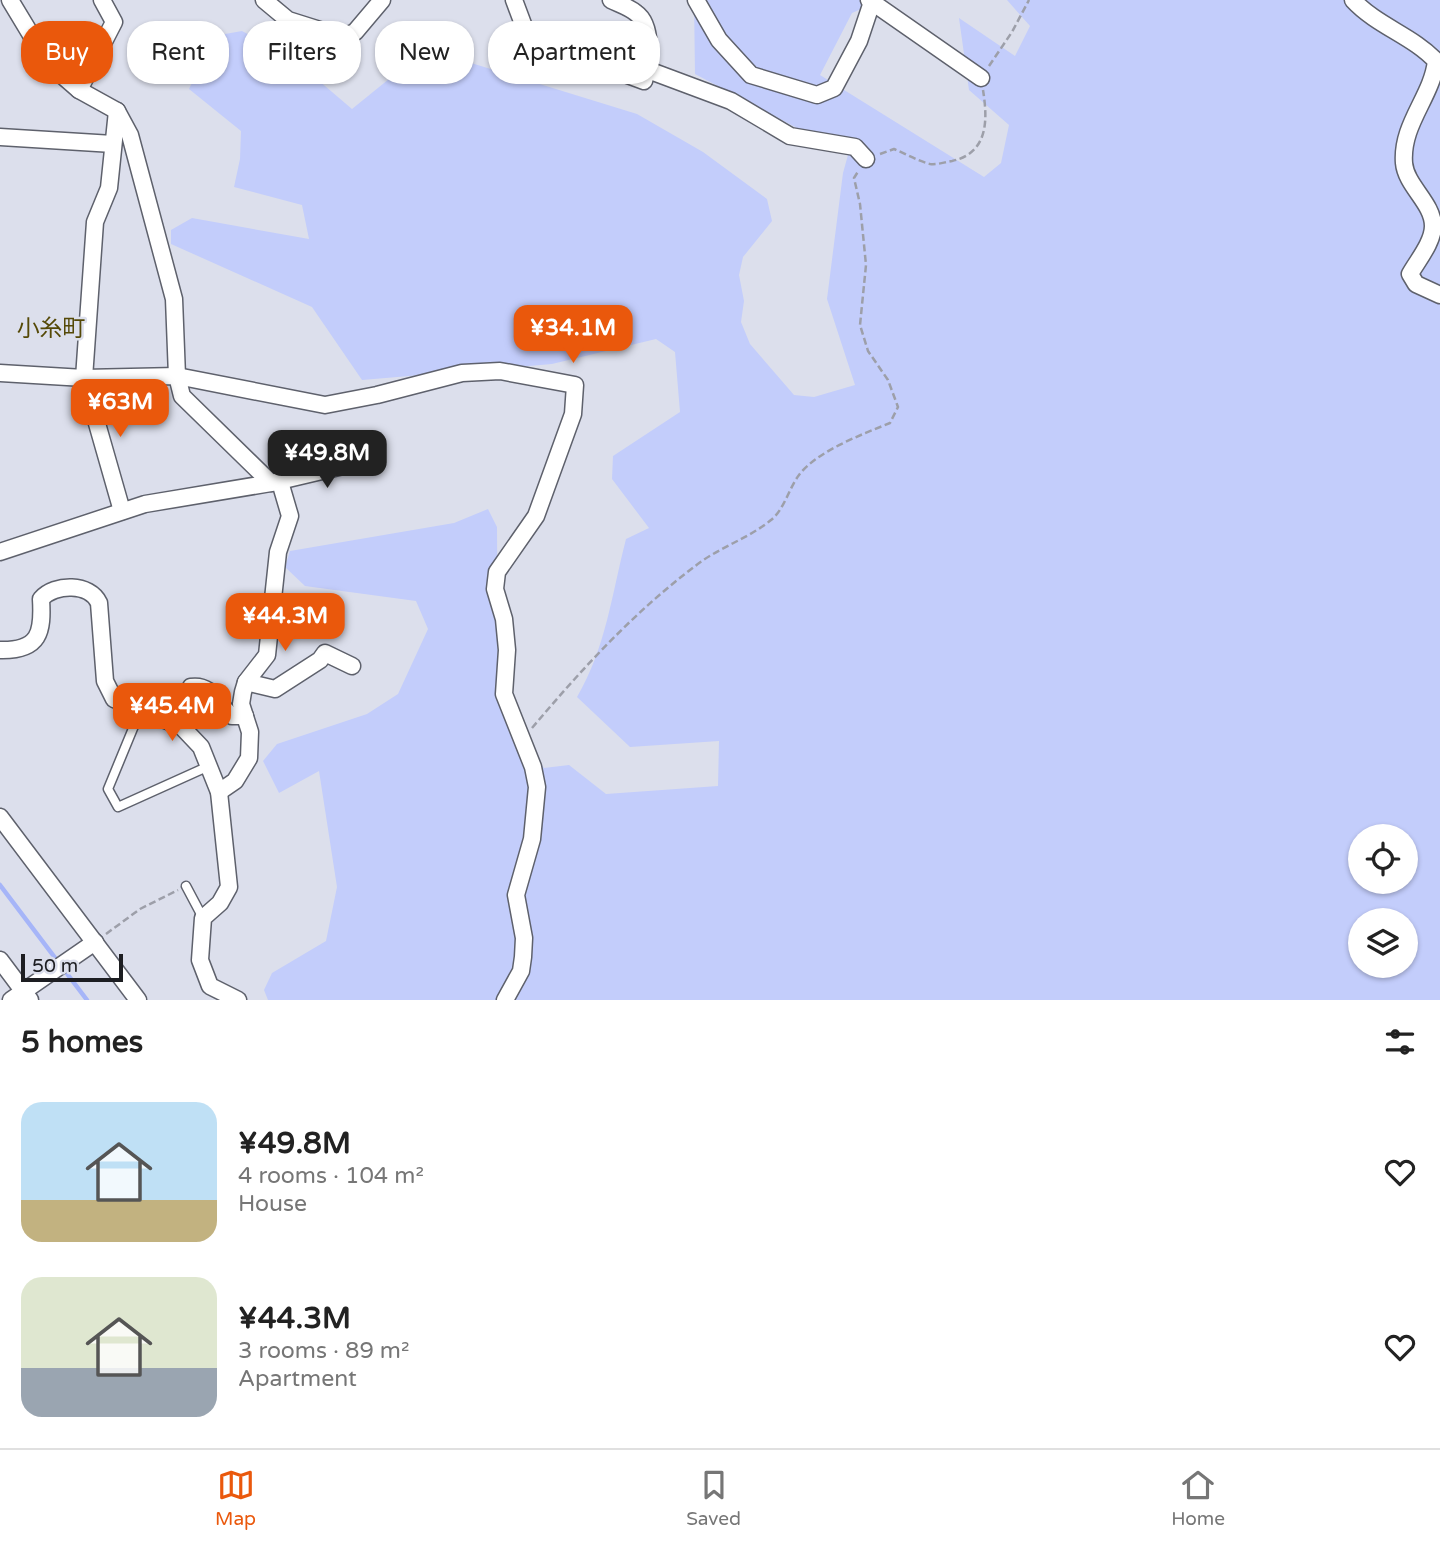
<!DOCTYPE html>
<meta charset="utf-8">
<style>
:root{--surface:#fff;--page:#f2f2f2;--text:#222;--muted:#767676;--line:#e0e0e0;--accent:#ea580c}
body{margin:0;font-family:"Varela Round","Noto Sans JP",sans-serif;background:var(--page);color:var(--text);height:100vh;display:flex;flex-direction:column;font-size:26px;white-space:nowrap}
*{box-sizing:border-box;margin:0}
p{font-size:23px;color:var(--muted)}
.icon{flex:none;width:38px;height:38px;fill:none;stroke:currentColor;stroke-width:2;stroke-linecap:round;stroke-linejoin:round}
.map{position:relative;height:1000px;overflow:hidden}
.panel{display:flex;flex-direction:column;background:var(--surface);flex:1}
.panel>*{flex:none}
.top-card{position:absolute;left:21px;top:21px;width:700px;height:63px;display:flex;gap:14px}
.buttons{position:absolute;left:1348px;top:824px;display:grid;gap:14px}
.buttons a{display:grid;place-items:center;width:70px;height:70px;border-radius:50%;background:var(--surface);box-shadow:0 2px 5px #0004;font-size:35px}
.scale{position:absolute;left:21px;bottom:18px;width:102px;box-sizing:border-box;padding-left:7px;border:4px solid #1d1e22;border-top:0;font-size:19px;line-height:24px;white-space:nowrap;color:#1d1e22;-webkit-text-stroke:5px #dcdfec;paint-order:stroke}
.price{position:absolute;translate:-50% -60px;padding:0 16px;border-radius:14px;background:var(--accent);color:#fff;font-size:23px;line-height:46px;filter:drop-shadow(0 2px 4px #0008)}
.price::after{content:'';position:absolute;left:50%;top:42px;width:21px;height:16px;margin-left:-10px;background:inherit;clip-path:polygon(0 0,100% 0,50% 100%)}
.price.on{background:#222;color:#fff}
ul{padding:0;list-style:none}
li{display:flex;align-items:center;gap:21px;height:175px;padding:0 21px}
li span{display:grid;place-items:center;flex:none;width:196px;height:140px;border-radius:21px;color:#555}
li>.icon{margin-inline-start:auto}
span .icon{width:84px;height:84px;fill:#fffc;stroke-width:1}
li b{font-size:30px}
h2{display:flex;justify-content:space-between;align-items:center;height:84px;padding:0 21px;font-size:30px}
.tag{padding:0 24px;border-radius:28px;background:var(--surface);box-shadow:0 2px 5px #0004;font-size:24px;line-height:63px}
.tag.on{background:var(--accent);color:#fff}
.dock{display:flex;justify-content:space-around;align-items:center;height:98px;border-top:2px solid var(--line);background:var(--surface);font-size:19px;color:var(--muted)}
.dock a{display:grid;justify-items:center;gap:4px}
.dock .on{color:var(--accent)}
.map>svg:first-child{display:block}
</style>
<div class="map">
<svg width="1440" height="1000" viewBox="0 0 1440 1000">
<rect width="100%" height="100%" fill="#dcdfec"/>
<path fill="#c3cdfb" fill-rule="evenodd" d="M694 0H881L852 13 820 75 984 177 1001 163 1009 125 969 90 959 18 1015 56 1030 26 1007 0H1440V1000H268L264 990 272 973 326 941 337 887 319 771 279 793 263 761 277 744 367 714 398 694 428 629 416 601 305 586 285 567 290 551 454 523 488 509 497 527 498 701 544 768 569 765 606 794 718 786 719 741 630 747 577 697C606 648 612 593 626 539L649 528 612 479 613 456 680 412 675 352 656 339 552 364 362 380 312 307 171 244V230L192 218 309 239 302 205 234 187 240 159 241 131 189 89 200 66 225 34 242 31 291 57 352 109 426 49 637 114 703 152 767 199 772 221 743 257 739 275 744 301 741 322 750 344 794 395 814 397 855 385 827 299 843 173 848 155 695 74ZM1360 836H1405V882H1360ZM1360 920H1405V966H1360Z"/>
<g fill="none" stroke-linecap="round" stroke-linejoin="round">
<polyline stroke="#a6b5f8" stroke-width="4.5" points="0,885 87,1000"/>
<g stroke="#5e616c" stroke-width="11">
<g id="service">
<polyline points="141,709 108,789 118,807 209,766"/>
<polyline points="186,886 203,918"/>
</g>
</g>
<g stroke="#5e616c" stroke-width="19">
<g id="minor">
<polyline points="264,0 288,20 342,37 355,32 382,0"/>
<path d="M514 0 526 32 533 40 644 81C650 63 653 25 636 13 629 7 619 4 611 0"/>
<polyline points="696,0 719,40 751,75 817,95 834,88 859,41 872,2"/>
<polyline points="869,0 981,78"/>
<path d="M1353 0C1377 26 1413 36 1436 61 1432 97 1401 124 1404 163 1406 186 1433 203 1433 226 1433 242 1418 260 1410 274L1416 284 1440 295"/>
<polyline points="648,70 731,101 790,136 855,147 866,159"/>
<polyline points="79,90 114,22 102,0"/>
<polyline points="117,111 109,188 95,222 84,378 122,511"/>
<polyline points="0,137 113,144"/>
<polyline points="0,373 84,378 177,376 325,405 377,395 462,373 500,371 575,385 573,414 536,516 497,572 495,589 504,619 507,650 504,694 533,767 537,787 532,839 516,895 524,938 523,957 521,971 505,1000"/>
<polyline points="271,483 343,466 371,451"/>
<polyline points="0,552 145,504 271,483 182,396 177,376 174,299 130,135 117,111 79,90 48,63 10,0"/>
<path d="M0 650C40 651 43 632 41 599 55 583 90 583 99 603L105 681 114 699 182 727 201 747 219 792 229 887 220 903 203 918 200 960 210 986 238 1000"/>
<polyline points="246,682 275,689 320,660 325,653 352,666"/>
<path d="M172 723 191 687C213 684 217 705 232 716H245"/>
<polyline points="219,792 235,781 249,758 250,732 241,704 243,692 246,682 267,655 278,552 290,516 280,482"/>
<polyline points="0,817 138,1000"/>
<polyline points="0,960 30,1000"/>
<polyline points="11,1000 95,942"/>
</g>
</g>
<g stroke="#9d9fa9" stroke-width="2.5" stroke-dasharray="7 3.5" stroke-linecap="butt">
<polyline points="989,66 1012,32 1029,0"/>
<path d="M880 154 894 149C906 154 918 161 930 164 937 165 945 162 952 161 988 153 988 121 983 90"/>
<path d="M532 728C581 670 633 613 694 567 717 548 748 539 771 520 784 510 789 488 799 475 817 451 863 434 890 423L898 407 888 380 868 351 860 325 866 265 860 204 854 178 859 170"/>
<polyline points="106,934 140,909 178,890"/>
</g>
<use href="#service" stroke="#fff" stroke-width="8"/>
<use href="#minor" stroke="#fff" stroke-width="16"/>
</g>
<g text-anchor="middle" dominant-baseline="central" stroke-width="5" stroke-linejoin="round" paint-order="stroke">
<g font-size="23" fill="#554907" stroke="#dcdfec">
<text x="51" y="329">小糸町</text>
</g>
</g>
</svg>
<div class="buttons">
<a><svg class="icon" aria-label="locate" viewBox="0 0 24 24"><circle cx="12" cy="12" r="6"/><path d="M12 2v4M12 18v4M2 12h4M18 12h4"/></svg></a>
<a><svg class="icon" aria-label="layers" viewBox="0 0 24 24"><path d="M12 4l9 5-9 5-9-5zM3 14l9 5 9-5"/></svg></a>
</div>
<div class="scale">50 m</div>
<b class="price" style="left:573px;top:365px">¥34.1M</b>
<b class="price" style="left:120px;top:439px">¥63M</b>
<b class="price on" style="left:327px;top:490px">¥49.8M</b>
<b class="price" style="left:285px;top:653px">¥44.3M</b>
<b class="price" style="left:172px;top:743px">¥45.4M</b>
<div class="top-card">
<a class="tag on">Buy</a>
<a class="tag">Rent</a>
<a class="tag">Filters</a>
<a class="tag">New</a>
<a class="tag">Apartment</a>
</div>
</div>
<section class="panel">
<h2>5 homes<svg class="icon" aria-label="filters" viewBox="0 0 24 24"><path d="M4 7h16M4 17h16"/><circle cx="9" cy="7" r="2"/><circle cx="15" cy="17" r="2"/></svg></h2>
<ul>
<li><span style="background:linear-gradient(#bfe0f5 70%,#c2b280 0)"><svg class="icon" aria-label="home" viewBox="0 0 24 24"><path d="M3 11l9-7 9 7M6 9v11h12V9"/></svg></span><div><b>¥49.8M</b><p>4 rooms · 104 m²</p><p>House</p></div><svg class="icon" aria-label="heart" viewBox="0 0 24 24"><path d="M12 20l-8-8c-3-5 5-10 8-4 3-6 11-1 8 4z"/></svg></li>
<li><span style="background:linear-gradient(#dfe7d0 65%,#9aa5b1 0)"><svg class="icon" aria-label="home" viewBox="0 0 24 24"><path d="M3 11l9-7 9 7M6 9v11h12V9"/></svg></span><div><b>¥44.3M</b><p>3 rooms · 89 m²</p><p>Apartment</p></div><svg class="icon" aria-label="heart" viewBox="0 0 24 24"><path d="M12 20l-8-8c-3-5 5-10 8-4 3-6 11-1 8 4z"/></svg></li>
</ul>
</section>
<nav class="dock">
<a class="on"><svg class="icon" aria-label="map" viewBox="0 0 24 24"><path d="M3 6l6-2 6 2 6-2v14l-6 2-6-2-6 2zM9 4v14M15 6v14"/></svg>Map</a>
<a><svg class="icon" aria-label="saved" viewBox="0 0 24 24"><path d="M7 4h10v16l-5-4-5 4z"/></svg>Saved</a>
<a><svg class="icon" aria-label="home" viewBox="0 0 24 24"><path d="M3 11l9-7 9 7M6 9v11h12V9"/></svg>Home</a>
</nav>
